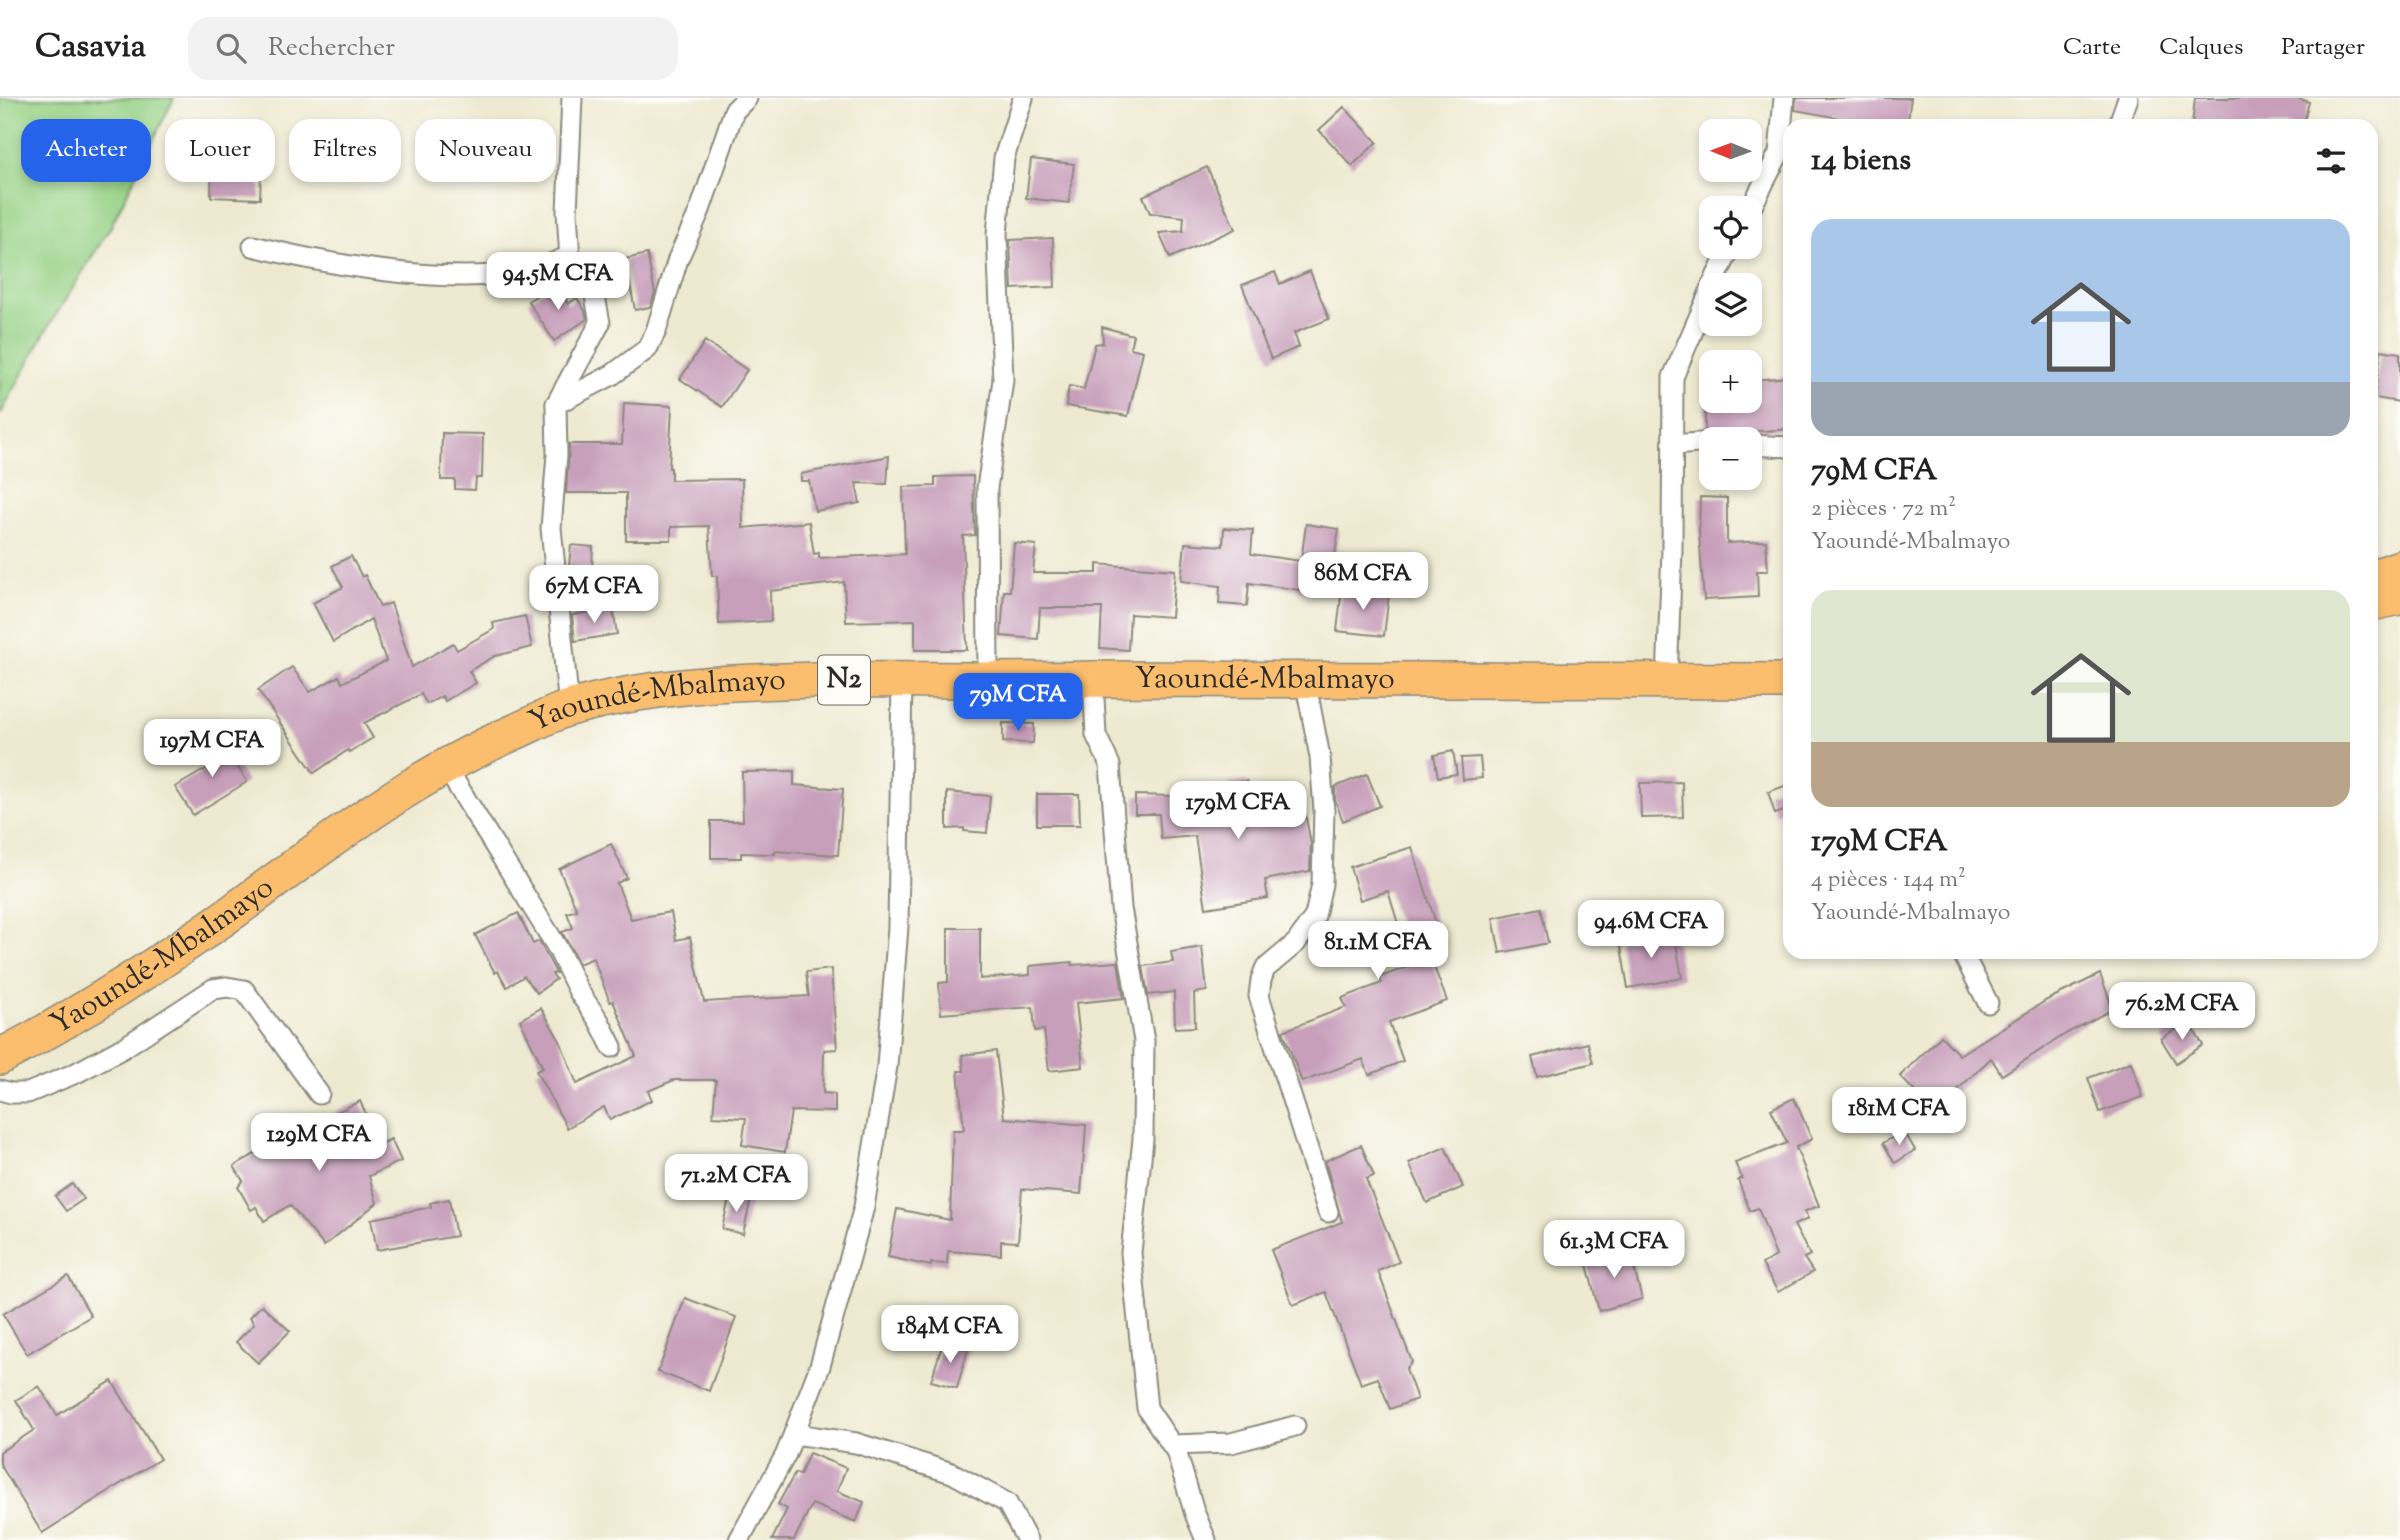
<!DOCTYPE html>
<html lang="fr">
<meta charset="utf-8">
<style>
:root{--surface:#fff;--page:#f2f2f2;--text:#222;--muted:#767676;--line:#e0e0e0;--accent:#2563eb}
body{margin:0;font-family:"Sorts Mill Goudy",serif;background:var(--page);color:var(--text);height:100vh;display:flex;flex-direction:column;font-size:26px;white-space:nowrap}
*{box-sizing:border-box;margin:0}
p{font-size:23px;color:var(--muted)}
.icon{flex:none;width:38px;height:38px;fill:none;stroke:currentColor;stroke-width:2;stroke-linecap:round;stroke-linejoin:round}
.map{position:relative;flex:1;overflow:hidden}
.sheet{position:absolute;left:1783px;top:21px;width:595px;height:840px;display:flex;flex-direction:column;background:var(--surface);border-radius:21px;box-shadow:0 4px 10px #0003}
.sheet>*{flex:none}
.top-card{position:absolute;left:21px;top:21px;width:665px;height:63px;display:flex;gap:14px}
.needle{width:46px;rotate:271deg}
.tools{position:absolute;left:1699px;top:21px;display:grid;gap:14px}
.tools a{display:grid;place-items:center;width:63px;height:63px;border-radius:14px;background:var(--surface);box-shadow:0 4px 10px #0003;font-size:35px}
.price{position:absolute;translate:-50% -60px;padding:0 16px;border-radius:14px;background:#fff;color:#222;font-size:23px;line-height:46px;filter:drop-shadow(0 2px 4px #0008)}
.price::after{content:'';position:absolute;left:50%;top:42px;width:21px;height:16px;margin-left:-10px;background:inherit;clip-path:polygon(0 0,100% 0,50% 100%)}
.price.current{background:var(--accent);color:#fff}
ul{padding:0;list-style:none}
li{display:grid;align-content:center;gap:14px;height:371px;padding:0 28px}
li span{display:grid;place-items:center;height:217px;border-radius:21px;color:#555}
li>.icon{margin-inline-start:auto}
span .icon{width:126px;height:126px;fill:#fffc;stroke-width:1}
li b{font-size:30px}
h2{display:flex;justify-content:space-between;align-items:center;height:84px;padding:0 28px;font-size:30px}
.chip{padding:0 24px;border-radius:21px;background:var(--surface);box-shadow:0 4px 10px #0003;font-size:24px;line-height:63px}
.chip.current{background:var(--accent);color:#fff}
header{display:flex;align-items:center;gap:42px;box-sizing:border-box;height:98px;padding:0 35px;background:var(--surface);border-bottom:2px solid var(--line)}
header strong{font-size:33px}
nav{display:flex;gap:38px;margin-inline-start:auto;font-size:24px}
.search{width:490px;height:63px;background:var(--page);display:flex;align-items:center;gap:18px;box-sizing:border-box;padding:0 24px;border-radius:21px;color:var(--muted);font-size:26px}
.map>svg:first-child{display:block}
</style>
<header>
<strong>Casavia</strong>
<div class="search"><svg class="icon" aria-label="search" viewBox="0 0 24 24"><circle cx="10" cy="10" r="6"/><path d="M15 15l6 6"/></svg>Rechercher</div>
<nav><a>Carte</a><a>Calques</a><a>Partager</a></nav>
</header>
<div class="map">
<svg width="2400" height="1442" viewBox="0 0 2400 1442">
<rect width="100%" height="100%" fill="#fdfcf7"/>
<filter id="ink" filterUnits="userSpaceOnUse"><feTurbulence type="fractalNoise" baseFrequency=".0143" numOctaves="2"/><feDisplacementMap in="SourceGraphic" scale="14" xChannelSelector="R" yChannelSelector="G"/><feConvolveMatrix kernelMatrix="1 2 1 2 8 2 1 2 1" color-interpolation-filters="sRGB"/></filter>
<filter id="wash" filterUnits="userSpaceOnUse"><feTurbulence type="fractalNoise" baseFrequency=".00686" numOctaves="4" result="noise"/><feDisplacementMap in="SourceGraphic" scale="28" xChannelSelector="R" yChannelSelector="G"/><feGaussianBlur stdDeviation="1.57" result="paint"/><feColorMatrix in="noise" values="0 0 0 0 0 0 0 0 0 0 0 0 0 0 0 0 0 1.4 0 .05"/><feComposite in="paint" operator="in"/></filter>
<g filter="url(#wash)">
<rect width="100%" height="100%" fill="#eeead1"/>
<polygon fill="#95d185" stroke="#607e58" stroke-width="2" points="0,0 174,0 111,128 44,236 0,317"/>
<g id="blocks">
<g fill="#c79fbb">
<polygon points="1796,0 1911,0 1907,28 1862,28 1862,24 1795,12"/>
<polygon points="2195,0 2295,0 2309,4 2303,28 2192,28"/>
<polygon points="1344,9 1377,44 1352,68 1319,32"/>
<polygon points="220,38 262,40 260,101 211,99 212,58 219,58"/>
<polygon points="1031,61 1074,66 1069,105 1026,100"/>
<polygon points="1207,69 1235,131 1170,160 1159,135 1183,133 1184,119 1150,115 1143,98"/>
<polygon points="1053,140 1055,189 1012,191 1010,142"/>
<polygon points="647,156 655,195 650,209 635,212 625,161"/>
<polygon points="1310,173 1329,221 1294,235 1299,249 1271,261 1242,187 1275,174 1280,186"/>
<polygon points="557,186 568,206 577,200 585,213 587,221 554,243 528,203"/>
<polygon points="1102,229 1133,237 1130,250 1143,253 1128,318 1066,308 1069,288 1084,291 1095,246 1103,245"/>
<polygon points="705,243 747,272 722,309 680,281"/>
<polygon points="2381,252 2400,255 2400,304 2374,300"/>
<polygon points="1790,279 1790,331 1734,335 1734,333 1705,332 1705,303 1750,303 1750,282"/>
<polygon points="624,305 672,308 669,370 671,370 671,382 742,381 743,430 809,424 814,456 819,455 819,460 905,456 903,389 935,388 935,379 973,378 975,437 963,438 967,552 915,552 915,522 846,524 844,484 770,493 771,523 719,526 717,478 712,478 709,428 671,429 671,442 626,442 626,395 566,395 569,346 622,346"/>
<polygon points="442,335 483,336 482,380 476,380 475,392 455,391 455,382 441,382"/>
<polygon points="889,358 887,386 856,385 860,405 815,413 809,383 801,383 801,376"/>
<polygon points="1700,399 1727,400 1727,445 1766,443 1768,473 1757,473 1758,499 1704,502 1699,435"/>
<polygon points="1306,426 1339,431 1329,496 1249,485 1247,508 1219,506 1220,488 1181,483 1185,445 1223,448 1224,430 1253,432 1251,456 1301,463"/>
<polygon points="1014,445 1036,447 1033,475 1097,475 1097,466 1175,472 1171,519 1130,516 1128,552 1100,550 1102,510 1040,510 1038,541 1001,538 1004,493 1010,493"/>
<polygon points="571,447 593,449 592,470 569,468"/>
<polygon points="351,458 362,479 365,477 380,509 391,505 412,569 453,545 457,552 494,531 493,525 525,518 532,549 495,558 469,573 476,585 445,603 442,598 427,606 421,596 364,625 373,640 349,654 348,652 314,675 258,592 292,569 310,594 339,578 342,585 386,563 371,521 333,544 313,505 343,489 332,468"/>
<polygon points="1342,490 1389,496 1384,538 1337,533"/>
<polygon points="613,510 617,536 575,543 572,517"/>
<polygon points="1003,625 1034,626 1033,645 1003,644"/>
<polygon points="220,640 247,684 193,717 175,689 211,668 201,652"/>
<polygon points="1453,653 1457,676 1438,679 1434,657"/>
<polygon points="1480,659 1482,680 1463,682 1461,660"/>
<polygon points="794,673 794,687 843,691 838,757 775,753 775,756 741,755 741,760 711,760 711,723 743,723 742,674"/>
<polygon points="1367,676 1380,708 1343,723 1335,702 1335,689"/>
<polygon points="1247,683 1251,708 1302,698 1311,746 1310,773 1265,782 1268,800 1206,810 1195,738 1161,741 1159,716 1135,716 1135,697 1173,698 1175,710 1232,700 1229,686"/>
<polygon points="1682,684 1683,719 1641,720 1640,685"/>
<polygon points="1790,686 1790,711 1775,716 1768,694"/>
<polygon points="947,694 990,698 987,735 964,733 964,730 947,731"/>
<polygon points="1037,696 1079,696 1080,727 1037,727"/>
<polygon points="611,746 627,780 617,785 631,821 671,814 676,842 690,839 704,904 809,898 806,874 831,871 837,951 824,952 823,995 835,996 835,1014 791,1013 785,1054 742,1047 746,1020 713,1018 716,982 674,982 648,993 652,1002 610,1022 604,1009 567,1030 536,973 543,970 520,922 541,910 560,943 577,986 636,958 613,903 610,904 593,860 579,866 562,834 573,830 567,815 577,812 559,771"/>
<polygon points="1412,749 1443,848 1428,853 1447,903 1389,924 1403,963 1369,977 1363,961 1302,984 1283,933 1346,909 1342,900 1382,885 1380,879 1411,868 1388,793 1360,802 1350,769"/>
<polygon points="1541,810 1548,845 1500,855 1493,820"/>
<polygon points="518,815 533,846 539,843 556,875 552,876 556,881 537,895 524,878 507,889 498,873 495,875 475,837"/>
<polygon points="948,830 980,830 980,881 1030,877 1030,868 1072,864 1072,867 1118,864 1124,900 1076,905 1083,969 1049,973 1044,932 1035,933 1033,909 941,916 939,885 948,884"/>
<polygon points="1674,834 1682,880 1628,890 1620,843"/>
<polygon points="1202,849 1207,893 1194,895 1195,929 1175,930 1174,894 1148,897 1143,868 1173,864 1171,854"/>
<polygon points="2100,876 2113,911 2067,935 2002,977 1991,960 1934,1014 1900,978 1941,938 1959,957 2047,902"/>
<polygon points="2188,923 2203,947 2176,965 2161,941"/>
<polygon points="1588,945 1593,965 1537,979 1532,959"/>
<polygon points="996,953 1004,1020 1086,1027 1081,1096 1022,1091 1018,1144 1001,1143 1001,1157 948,1153 947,1166 931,1165 931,1168 888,1159 897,1111 950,1122 953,1032 964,1032 958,973 964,973 962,957"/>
<polygon points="2131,964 2143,999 2100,1014 2088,980"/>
<polygon points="1794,1000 1812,1041 1796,1049 1819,1108 1805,1113 1808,1121 1794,1127 1810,1157 1804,1160 1813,1174 1778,1194 1762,1166 1776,1158 1758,1110 1750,1113 1738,1082 1742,1080 1735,1065 1787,1045 1771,1011"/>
<polygon points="360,1003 380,1047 391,1041 401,1063 369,1078 377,1105 324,1148 290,1107 264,1123 256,1109 251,1112 238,1089 243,1083 234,1068 288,1037"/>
<polygon points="1904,1033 1915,1052 1895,1065 1883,1045"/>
<polygon points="1361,1047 1374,1078 1366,1081 1399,1164 1378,1173 1412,1264 1406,1271 1417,1301 1390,1311 1378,1280 1361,1286 1326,1194 1293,1207 1271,1152 1342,1124 1325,1063"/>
<polygon points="1445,1049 1463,1089 1427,1105 1409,1065"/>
<polygon points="72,1086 84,1101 66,1113 55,1098"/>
<polygon points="730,1096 751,1101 743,1136 722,1131"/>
<polygon points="449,1101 456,1138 377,1152 371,1121 431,1109 430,1105"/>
<polygon points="1629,1151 1642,1201 1599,1213 1586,1163"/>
<polygon points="68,1178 91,1218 27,1256 3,1216"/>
<polygon points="685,1200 736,1219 709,1293 658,1274"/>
<polygon points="262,1207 290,1233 258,1265 236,1244 254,1226 250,1219"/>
<polygon points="943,1244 968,1251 957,1290 931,1283"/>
<polygon points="112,1283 160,1361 42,1435 0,1366 0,1354 34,1332 16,1302 39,1288 57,1317"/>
<polygon points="809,1355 846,1370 837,1393 864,1404 856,1424 812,1406 794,1442 772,1442 787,1411 778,1406 795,1375 800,1377"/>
</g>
</g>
</g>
<g filter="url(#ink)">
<use href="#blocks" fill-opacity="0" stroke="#8c8a7e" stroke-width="2"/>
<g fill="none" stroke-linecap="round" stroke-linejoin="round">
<g stroke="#8c8a7e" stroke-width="23">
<g id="street">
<polyline points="2118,28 2128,0"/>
<polyline points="1750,112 1779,55 1784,0"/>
<path d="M253 148C334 168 458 190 540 170 550 167 560 162 569 158"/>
<polyline points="1712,187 1731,149"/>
<polyline points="556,306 612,277 647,251 656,233 678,161 700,112 734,13 747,0"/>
<polyline points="1673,347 1712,344"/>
<polyline points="1750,347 1790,349"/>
<polyline points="1093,581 1096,637 1110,667 1121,810 1144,943 1143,1041 1131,1155 1147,1310 1176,1353 1195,1416 1206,1442"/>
<polyline points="1305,581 1320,659 1324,713 1322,786 1315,818 1296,845 1265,871 1261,882 1259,898 1328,1114"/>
<polyline points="988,583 987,390 1003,282 997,136 1004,60 1023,0"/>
<polyline points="1667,583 1672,451 1673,279 1712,189"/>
<polyline points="569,610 551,430 557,357 556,306 600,225 594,193 571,177 567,114 572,0"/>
<polyline points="446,669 557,849 579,894 599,923 612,949"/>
<polyline points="1962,854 1988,905"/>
<polyline points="0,992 11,995 28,995 76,975 123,950 213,891 227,889 244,892 319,996"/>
<polyline points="795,1336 856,1345 952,1375 1007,1405 1027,1442"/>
<polyline points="1172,1347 1231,1345 1295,1328"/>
<polyline points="739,1442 786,1356 820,1268 864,1109 887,968 898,829 902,581"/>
</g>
</g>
<g stroke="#8c8a7e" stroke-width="38">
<g id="highway">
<polyline points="2371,480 2400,470"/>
<polyline points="2371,505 2400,499"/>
<path id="s1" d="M0 959C81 916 159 866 234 813 324 747 414 677 517 633 535 625 554 614 573 609 652 587 734 584 816 582 909 581 1001 583 1093 581L1790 583"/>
</g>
</g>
<use href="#street" stroke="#fff" stroke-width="19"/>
<use href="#highway" stroke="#fbbe6e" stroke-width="35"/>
</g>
</g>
<g text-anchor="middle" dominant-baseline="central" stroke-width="5" stroke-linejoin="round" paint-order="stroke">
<rect fill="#fdfcf7" stroke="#6a6a68" stroke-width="2" x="818" y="557.5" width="52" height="49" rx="5"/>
<g font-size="28" font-weight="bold" fill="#2b2b2b">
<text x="844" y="582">N2</text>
</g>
<g font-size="30" fill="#2b2b2b" stroke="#fdfcf7">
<text stroke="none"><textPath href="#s1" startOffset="1367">Yaoundé-Mbalmayo</textPath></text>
<text stroke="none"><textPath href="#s1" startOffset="758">Yaoundé-Mbalmayo</textPath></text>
<text stroke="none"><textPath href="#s1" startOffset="191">Yaoundé-Mbalmayo</textPath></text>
</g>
</g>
</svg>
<div class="tools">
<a><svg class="needle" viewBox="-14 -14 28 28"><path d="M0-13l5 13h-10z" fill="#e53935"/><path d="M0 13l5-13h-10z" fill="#767676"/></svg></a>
<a><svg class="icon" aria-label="locate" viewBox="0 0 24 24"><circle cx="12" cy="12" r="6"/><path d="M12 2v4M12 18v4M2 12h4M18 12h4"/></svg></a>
<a><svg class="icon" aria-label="layers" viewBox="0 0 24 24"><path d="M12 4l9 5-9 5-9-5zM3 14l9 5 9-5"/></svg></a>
<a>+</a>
<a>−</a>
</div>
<b class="price" style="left:558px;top:214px">94.5M CFA</b>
<b class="price" style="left:1363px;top:514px">86M CFA</b>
<b class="price" style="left:594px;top:527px">67M CFA</b>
<b class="price current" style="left:1018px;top:635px">79M CFA</b>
<b class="price" style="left:212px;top:681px">197M CFA</b>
<b class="price" style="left:1238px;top:743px">179M CFA</b>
<b class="price" style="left:1651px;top:862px">94.6M CFA</b>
<b class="price" style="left:1378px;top:883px">81.1M CFA</b>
<b class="price" style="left:2182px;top:944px">76.2M CFA</b>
<b class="price" style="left:1899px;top:1049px">181M CFA</b>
<b class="price" style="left:319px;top:1075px">129M CFA</b>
<b class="price" style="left:736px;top:1116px">71.2M CFA</b>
<b class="price" style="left:1614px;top:1182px">61.3M CFA</b>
<b class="price" style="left:950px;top:1267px">184M CFA</b>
<div class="top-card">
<a class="chip current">Acheter</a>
<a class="chip">Louer</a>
<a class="chip">Filtres</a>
<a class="chip">Nouveau</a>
</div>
<section class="sheet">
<h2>14 biens<svg class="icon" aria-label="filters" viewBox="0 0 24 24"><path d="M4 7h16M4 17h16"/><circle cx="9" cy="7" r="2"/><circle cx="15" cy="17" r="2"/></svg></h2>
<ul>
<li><span style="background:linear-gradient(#a9c7e8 75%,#9aa5b1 0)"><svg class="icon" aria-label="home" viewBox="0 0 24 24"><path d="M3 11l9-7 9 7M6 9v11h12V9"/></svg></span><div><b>79M CFA</b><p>2 pièces · 72 m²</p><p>Yaoundé-Mbalmayo</p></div></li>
<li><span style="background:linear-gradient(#dfe7d0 70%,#b9a48a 0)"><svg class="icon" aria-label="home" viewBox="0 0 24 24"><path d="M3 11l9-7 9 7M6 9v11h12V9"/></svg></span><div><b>179M CFA</b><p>4 pièces · 144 m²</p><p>Yaoundé-Mbalmayo</p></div></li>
</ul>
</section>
</div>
